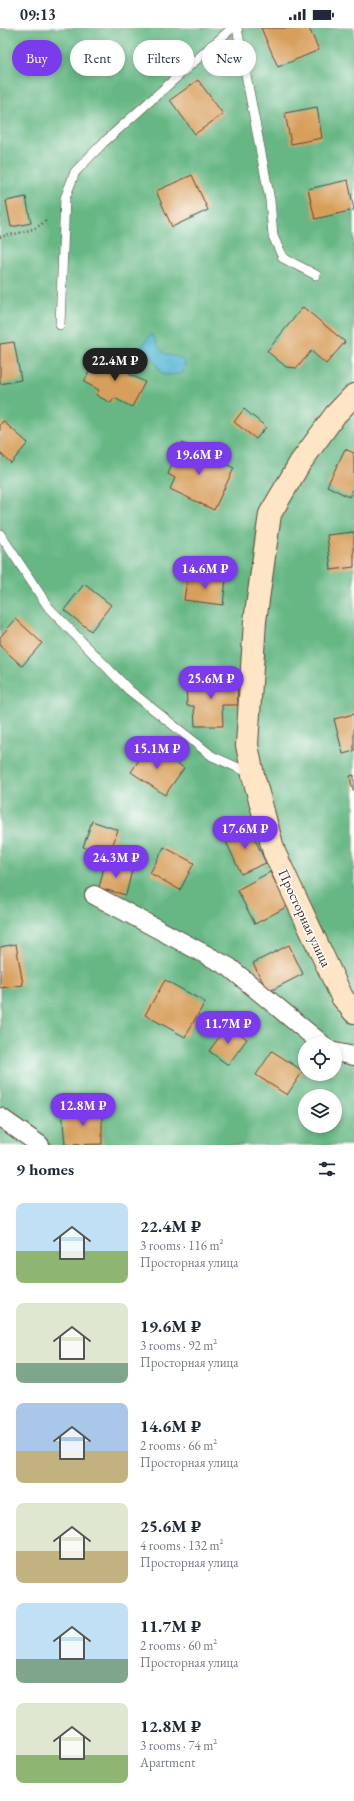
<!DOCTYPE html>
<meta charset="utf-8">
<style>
:root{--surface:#fff;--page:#f6f6f7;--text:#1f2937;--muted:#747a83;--accent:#7c3aed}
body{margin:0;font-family:"EB Garamond",serif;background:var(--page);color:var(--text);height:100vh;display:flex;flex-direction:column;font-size:15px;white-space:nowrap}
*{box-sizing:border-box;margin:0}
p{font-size:13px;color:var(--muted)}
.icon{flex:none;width:22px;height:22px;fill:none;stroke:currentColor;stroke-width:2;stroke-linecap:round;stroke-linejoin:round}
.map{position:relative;height:1117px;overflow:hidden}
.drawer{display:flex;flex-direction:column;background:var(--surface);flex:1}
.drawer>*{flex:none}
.top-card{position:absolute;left:12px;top:12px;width:330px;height:36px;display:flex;gap:8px}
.fabs{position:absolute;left:298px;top:1009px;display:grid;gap:8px}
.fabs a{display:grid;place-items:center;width:44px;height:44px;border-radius:50%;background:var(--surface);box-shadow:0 2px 6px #0003;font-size:20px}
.price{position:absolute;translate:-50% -34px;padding:0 9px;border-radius:14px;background:var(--accent);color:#fff;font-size:13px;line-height:26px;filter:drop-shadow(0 1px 2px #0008)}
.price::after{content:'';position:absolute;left:50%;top:24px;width:12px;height:9px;margin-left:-6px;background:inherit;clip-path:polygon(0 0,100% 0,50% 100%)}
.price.active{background:#222;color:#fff}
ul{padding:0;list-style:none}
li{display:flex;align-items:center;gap:12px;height:100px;padding:0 16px}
li span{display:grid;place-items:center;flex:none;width:112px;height:80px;border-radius:8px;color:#555}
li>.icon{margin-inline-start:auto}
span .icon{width:48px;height:48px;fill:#fffc;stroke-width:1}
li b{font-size:17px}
h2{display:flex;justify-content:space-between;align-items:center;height:48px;padding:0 16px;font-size:17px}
.chip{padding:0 14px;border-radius:18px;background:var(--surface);box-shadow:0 2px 6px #0003;font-size:14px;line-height:36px}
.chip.active{background:var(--accent);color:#fff}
.status{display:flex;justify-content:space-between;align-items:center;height:28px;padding:0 20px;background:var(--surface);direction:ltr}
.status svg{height:11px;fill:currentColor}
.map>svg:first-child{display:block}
</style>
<div class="status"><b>09:13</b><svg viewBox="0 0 49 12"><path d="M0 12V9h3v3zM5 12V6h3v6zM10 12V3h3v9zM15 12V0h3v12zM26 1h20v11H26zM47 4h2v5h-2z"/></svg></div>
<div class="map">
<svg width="354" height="1117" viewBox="0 0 354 1117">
<rect width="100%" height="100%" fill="#fff"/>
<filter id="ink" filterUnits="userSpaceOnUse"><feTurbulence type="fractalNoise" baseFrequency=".025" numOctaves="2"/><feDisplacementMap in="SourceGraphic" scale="8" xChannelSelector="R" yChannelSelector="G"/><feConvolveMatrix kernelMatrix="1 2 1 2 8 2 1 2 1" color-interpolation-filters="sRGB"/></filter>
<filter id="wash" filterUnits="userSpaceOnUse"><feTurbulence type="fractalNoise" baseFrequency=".012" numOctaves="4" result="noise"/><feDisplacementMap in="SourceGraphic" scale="16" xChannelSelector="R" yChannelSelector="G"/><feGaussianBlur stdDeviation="0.9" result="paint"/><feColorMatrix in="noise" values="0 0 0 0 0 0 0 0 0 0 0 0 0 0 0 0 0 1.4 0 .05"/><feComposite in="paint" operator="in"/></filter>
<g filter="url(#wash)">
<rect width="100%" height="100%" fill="#f4e4cb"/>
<path fill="#66b784" stroke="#507051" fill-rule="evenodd" d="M0 0H354V1117H0ZM305 1016H335V1046H305ZM305 1068H335V1098H305Z"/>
<path fill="#50b3cf" stroke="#466e76" d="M151 306C157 311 158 320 164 325 169 329 176 327 182 331L185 335 182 346 163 347 152 330 139 322Z"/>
<g id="blocks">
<g fill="#d89f5c">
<polygon points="261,0 309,0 319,22 278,39"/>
<polygon points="198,52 223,86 195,106 170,72"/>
<polygon points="317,79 322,110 291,116 285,85"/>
<polygon points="192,147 208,182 172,199 156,163"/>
<polygon points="348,152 354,182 315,191 308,161"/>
<polygon points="26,169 31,195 11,199 6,173"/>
<polygon points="303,279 345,314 326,336 311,323 297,340 286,339 267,323"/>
<polygon points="14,314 21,352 0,356 0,316"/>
<polygon points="97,329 113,337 117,330 133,339 129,346 145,354 132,379 114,370 111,375 96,367 99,362 84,354"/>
<polygon points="244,381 266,399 256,411 234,394"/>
<polygon points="3,393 28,415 11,435 0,425 0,397"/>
<polygon points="182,415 234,440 214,482 170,461 175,450 168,446"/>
<polygon points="345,421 354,425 354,459 349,469 327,458"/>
<polygon points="354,504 354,539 331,542 327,507"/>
<polygon points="188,546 226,551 223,577 184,572"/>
<polygon points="84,556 111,577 91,603 64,582"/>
<polygon points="16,591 42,615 22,638 0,618 0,609"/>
<polygon points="237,651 238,677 222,677 223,698 195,698 194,678 187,678 186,652"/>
<polygon points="354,686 354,723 343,726 334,691"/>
<polygon points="150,716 184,740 165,767 131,744"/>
<polygon points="354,747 354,763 353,763 350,748"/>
<polygon points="92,793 118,802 109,828 83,819"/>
<polygon points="249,798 266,835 241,846 224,809"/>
<polygon points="164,819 194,835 180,862 150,845"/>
<polygon points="105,835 132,842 126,867 99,860"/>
<polygon points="270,844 288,878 255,896 237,862"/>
<polygon points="16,916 23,957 0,960 0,919"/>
<polygon points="289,917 303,946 268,964 253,935"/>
<polygon points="165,952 205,974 185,1009 145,987"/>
<polygon points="228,997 247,1011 228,1037 209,1023"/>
<polygon points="272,1023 303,1043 287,1067 256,1047"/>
<polygon points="62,1082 102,1082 102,1116 65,1117"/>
</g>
</g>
</g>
<g filter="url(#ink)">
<use href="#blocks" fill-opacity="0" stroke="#574638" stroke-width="1"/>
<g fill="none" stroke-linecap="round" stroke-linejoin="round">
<g stroke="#574638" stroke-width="10">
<g id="lane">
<polyline points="237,0 270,172 273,208 283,230 316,247"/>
<polyline points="60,297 65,170 75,144 103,115 232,0"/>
<polyline points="0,506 49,580 129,662 212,728 252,746"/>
</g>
</g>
<g stroke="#574638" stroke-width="20">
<g id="street">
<polyline points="94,867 229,939 322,1016"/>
<polyline points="335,1024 354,1028"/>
<polyline points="0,1089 40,1117"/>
</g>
</g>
<g stroke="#574638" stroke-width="24">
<polyline id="secondary" points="354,367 335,387 300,435 270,486 255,593 247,717 253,747 274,824 342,969 354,984"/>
</g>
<path stroke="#574638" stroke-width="2.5" stroke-dasharray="1 3" stroke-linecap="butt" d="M0 209C16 205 36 204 47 191"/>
<use href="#lane" stroke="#fff" stroke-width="9"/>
<use href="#street" stroke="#fff" stroke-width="18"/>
<use href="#secondary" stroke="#fee5c5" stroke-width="22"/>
</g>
</g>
<g text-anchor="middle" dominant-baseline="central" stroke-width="3" stroke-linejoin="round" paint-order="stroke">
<g font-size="14" fill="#3b2a1e" stroke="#fff">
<text transform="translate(305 890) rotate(65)">Просторная улица</text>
</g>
</g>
</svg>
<div class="fabs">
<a><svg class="icon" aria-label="locate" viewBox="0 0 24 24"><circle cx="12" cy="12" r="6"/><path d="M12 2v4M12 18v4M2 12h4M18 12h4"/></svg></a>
<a><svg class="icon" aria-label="layers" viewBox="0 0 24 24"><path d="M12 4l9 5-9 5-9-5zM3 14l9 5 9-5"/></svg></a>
</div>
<b class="price active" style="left:115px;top:354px">22.4M ₽</b>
<b class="price" style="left:199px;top:448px">19.6M ₽</b>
<b class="price" style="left:205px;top:562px">14.6M ₽</b>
<b class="price" style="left:211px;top:672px">25.6M ₽</b>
<b class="price" style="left:157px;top:742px">15.1M ₽</b>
<b class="price" style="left:245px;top:822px">17.6M ₽</b>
<b class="price" style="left:116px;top:851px">24.3M ₽</b>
<b class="price" style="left:228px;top:1017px">11.7M ₽</b>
<b class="price" style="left:83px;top:1099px">12.8M ₽</b>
<div class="top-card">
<a class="chip active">Buy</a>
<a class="chip">Rent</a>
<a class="chip">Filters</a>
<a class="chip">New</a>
</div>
</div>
<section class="drawer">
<h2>9 homes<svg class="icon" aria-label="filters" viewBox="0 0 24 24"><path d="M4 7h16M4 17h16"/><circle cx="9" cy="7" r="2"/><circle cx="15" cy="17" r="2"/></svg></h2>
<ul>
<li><span style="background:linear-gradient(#bfe0f5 60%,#8fb573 0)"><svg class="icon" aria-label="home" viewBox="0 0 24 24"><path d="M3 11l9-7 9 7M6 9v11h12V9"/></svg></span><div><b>22.4M ₽</b><p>3 rooms · 116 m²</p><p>Просторная улица</p></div></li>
<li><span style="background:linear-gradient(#dfe7d0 75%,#7fa58c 0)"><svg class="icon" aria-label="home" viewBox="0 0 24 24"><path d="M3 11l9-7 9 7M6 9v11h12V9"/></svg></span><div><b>19.6M ₽</b><p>3 rooms · 92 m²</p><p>Просторная улица</p></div></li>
<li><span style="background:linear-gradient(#a9c7e8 60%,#c2b280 0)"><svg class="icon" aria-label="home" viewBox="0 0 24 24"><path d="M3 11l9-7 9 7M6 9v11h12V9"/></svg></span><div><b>14.6M ₽</b><p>2 rooms · 66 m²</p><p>Просторная улица</p></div></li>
<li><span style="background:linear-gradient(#dfe7d0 60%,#c2b280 0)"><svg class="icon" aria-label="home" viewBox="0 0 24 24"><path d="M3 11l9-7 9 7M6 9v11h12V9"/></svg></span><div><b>25.6M ₽</b><p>4 rooms · 132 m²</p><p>Просторная улица</p></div></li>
<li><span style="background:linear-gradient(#bfe0f5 70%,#7fa58c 0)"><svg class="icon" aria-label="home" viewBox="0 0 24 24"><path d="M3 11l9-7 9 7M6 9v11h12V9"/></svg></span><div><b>11.7M ₽</b><p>2 rooms · 60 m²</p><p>Просторная улица</p></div></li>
<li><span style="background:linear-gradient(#dfe7d0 65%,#8fb573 0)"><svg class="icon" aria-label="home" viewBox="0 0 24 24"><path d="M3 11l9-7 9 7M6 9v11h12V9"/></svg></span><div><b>12.8M ₽</b><p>3 rooms · 74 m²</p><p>Apartment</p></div></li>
</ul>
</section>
